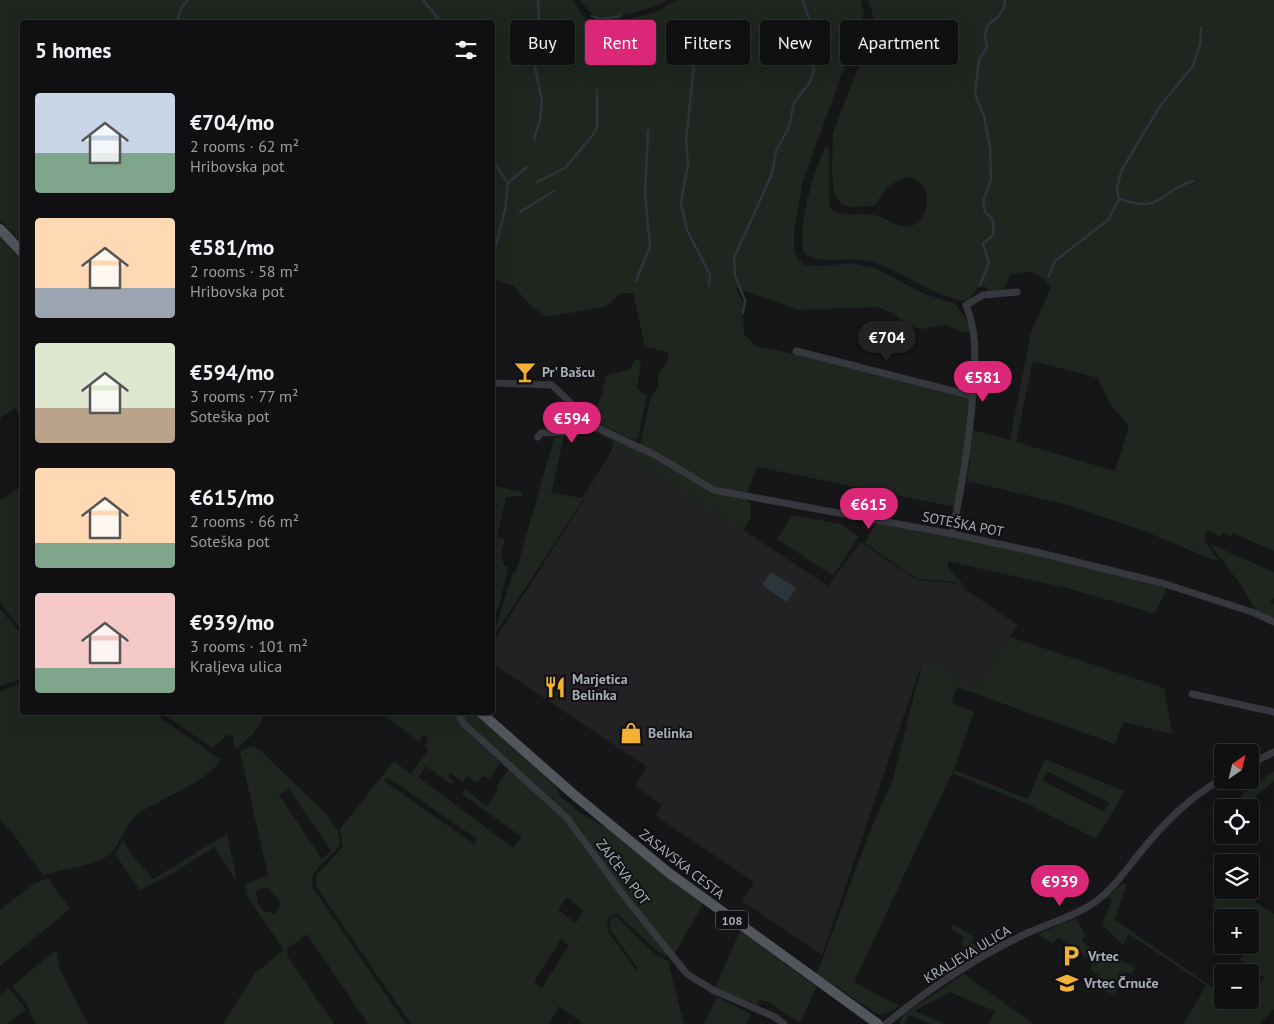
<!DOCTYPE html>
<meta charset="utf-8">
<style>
:root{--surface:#101012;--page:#19191b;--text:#f1f3f6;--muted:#9c9d9f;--line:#303032;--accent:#db2777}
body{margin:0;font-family:"PT Sans",sans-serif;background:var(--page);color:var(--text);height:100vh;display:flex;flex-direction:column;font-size:19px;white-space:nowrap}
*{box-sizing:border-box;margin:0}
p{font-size:16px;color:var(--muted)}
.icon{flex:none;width:28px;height:28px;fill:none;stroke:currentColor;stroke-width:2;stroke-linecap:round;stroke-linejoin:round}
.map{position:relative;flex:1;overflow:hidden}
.panel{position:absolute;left:20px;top:20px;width:475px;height:695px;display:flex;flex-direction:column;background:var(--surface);border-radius:5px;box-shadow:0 5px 20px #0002,0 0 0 1px var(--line)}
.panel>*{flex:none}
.hud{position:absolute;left:510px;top:20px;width:475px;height:45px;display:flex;gap:10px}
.needle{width:32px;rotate:35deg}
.fabs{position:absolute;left:1214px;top:744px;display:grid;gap:10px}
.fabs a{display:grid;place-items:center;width:45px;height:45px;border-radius:5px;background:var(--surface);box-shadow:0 5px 20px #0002,0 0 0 1px var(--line);font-size:25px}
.price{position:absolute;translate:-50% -42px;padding:0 11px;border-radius:18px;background:var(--accent);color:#fff;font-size:16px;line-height:32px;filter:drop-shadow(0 1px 2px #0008)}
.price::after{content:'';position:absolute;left:50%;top:30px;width:15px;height:11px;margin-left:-8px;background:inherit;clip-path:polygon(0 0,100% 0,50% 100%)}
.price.current{background:#222;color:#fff}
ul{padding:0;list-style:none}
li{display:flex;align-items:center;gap:15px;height:125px;padding:0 15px}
li span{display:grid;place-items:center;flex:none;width:140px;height:100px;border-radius:5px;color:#555}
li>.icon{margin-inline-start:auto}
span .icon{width:60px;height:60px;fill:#fffc;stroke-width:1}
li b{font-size:21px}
h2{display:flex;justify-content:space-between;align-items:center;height:60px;padding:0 15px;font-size:21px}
.chip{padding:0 18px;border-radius:5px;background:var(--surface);box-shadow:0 5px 20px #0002,0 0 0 1px var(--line);font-size:18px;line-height:45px}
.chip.current{background:var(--accent);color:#fff}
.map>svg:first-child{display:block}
</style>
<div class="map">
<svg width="1274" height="1024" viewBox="0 0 1274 1024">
<rect width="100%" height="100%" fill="#161618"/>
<polygon fill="#222225" points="618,447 828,586 861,542 917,580 956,583 1018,625 973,690 924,657 822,955 742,901 754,882 656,816 662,805 635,786 647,767 493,664 492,644"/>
<g fill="#1e261f" fill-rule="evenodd">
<path d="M0 0H574C579 14 587 23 602 25L657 12 676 0H861L864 13 803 181 794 232V249L797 258 804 265 820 266 851 263 875 268 925 294 955 304 971 326V331L965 333 946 325 922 329 907 326 893 313 877 307 799 310 736 288 742 301 744 334 756 346 854 367 968 397 971 407 955 507 757 467 747 494 714 486 640 444 651 396 658 387V376L669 357 667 352 645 347 633 293H622L605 307 546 317 528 303 514 286 493 279 492 22H22V243L0 220Z"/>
<path d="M580 0H668C653 8 609 23 593 14 588 11 584 5 580 0Z"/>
<path d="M868 0H1274V551L1233 533 1231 537 1223 533 1220 537 1207 530 1204 540 1218 560 1211 559 1144 531 1071 506 967 481 973 430 1010 440 1031 332 1051 287C1037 271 1030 269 1010 275L1003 291 988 292 985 286 978 287 970 298 965 301C929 295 902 270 868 261 847 256 822 266 804 253 797 226 813 173 825 148L829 147V204L832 210C848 218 862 211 878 216 889 220 899 229 911 226 927 222 931 197 923 186 920 182 914 180 910 177 892 180 883 190 875 206L849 207 841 204 834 194 832 170 833 133 871 34 874 18ZM1033 361 1098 378 1111 405 1129 426 1115 471 1016 442Z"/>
<polygon points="0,234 22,257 22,419 16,408 0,418"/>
<polygon points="635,359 641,361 637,389 647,395 638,438 633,440 597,422 593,415 602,394 606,375 630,369"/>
<polygon points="598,430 657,460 703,487 744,498 750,503 751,518 743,530 618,447 497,631 495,630 512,575 516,571 554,438 564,436 551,493 582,498 610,454 614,442 593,431 588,434 584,432"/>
<polygon points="493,485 523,493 522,496 506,497 497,538 505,539 501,554 504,565 508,567 500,603 493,621"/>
<polygon points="22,486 22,631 0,602 0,501"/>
<polygon points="793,515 840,524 859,536 833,576 777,539"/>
<polygon points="876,523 1049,557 1167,588 1155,613 1153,613 1067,588 947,561 949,569 969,591 956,582 917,579 865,543"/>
<polygon points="1210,544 1274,572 1274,598 1270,601 1274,605 1274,619 1255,609 1241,585"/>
<polygon points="0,609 22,635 22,679 0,686"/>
<path d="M1010 637 1164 688 1172 734 1123 722 1115 744 957 687 951 703 974 712 954 770 1028 799 1045 759 1125 791 1096 839 1030 805 952 773 854 982 899 1006 891 1012 879 1015 817 974 868 836 893 779 924 656 973 690ZM1047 771 1109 803V804L1103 811 1043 781Z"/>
<path d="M21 683 22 712 154 713 221 760C201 786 164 796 138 814 123 825 121 848 106 857 88 867 63 869 43 875L18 840 0 820V691Z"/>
<path d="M162 713H264C260 729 248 740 235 749L233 737 229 734 212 748Z"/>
<path d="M380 713H453L472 736 500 763 490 779 483 776 476 783 467 776 463 782 450 773 448 777 453 781 451 784 426 766 418 777 513 848 522 837 462 794 466 789 486 806 498 791 496 787 509 769 562 817 668 956 667 957 656 950 616 913 607 919 608 932 636 970 638 969 609 928 611 918 617 917 655 954 668 961 684 1024H584L559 1006 549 1024H411L317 888 316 876 343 846 340 829 394 761 411 774 429 749 425 746 429 738 423 735 419 741ZM387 777 477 839 474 844 384 781ZM567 897 584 911 576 923 558 910ZM561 939 569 945 542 988 534 982Z"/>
<polygon points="460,713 473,713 538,770 557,788 560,796 582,814 610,830 703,904 674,955 571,819 468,725"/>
<path d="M251 746 260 750 325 813 338 831 340 844C331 860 307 868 313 888L406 1024H368L307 934 287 949 288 957 334 1024H223L255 973 284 950 245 893 248 891 244 885 268 875 240 752ZM289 789 331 851 322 859 279 795ZM267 887 281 903 275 915 270 912H264L258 903 256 891Z"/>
<polygon points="1274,771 1274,781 1249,802 1240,796"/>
<polygon points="227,834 237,882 214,847 170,875 140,890 115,854 123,840 132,855 153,879"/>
<polygon points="48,878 70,909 0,966 0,910 35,883"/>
<polygon points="1122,884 1126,885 1115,920 1222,994 1222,1000 1232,1000 1240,1006 1246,1000 1250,1000 1250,995 1265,978 1240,960 1254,940 1250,935 1250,918 1226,917 1211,906 1222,889 1238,890 1274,914 1274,1009 1259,1024 1184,1024 1206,985 1129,934 1123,945 1102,924 1112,901 1108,896"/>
<polygon points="1076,918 1085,935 1082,940 1095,955 1098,954 1114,962 1116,959 1135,966 1131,974 1125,972 1114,995 1098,987 1099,976 1090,969 1093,962 1058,937 1053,944 1038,934"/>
<polygon points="953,924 974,937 971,942 985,950 977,955 961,945 964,937 950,928"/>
<polygon points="740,931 814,985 816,988 800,1023 770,1003 759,1000 757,1005 715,987"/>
<polygon points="56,950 60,970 88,1024 36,1024 26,1003 12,986"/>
<polygon points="964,974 1032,1023 1032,1024 988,1024 995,1011 949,992 915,1011 945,1024 931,1024 909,1015 905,1024 899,1024 903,1015"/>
<polygon points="9,988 26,1010 7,1024 0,1024 0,996"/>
<polygon points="717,997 751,1014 746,1024 704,1024"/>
</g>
<polygon fill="#2c353c" points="771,572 796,588 787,602 762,585"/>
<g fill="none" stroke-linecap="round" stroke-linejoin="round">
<g stroke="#2c353c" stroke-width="2.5">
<polyline points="423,0 441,22"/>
<polyline points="592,16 602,19 621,16"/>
<polyline points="177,22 181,8 188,0"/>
<polyline points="609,31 618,23"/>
<polyline points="694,64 686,142 688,163 681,203 687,230 710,275 709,286"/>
<path d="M534 139 540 120 542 101 530 43C541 30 539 16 538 0"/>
<polyline points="492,159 508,183 505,210 492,260"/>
<polyline points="537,182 565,168 592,136 597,127 597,90"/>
<polyline points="508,183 527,167"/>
<path d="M1119 199C1165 214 1158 191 1193 181"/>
<polyline points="520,212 554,191"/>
<polyline points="1049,276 1055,261 1109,219 1119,199 1117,189 1121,171 1160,106 1193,66 1200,44 1201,27"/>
<polyline points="636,281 650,246 645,195 648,131"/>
<polyline points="980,285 989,262 983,244 993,235 993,220 985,212 983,201 991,180 990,148 984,116 975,94 979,60 987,47 985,34 988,25 999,16 1004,7 1005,0"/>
<polyline points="743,313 745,300 735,276 734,258 772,174 776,151 789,127 794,103 810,82 814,70 811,51 815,38 803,0"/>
</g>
<g stroke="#37383d" stroke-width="7">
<polyline points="796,351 973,396"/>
<polyline points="492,383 552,385 596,427 657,456 714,490 952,534 1036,552 1162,583 1255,613 1274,622"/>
<polyline points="538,437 541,433 575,432 596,427"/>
<path d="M952 534C962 486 970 439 973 391 975 360 978 334 966 305L983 295 1017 292"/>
<polyline points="1192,694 1274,712"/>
<polyline points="457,712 464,724 567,818 625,897 687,974 713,990 775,1017 784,1024"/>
<polyline points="1250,764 1274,752"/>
<path d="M886 1024C928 989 974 959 1023 935 1046 924 1074 917 1095 902 1112 890 1125 871 1139 854 1163 824 1188 798 1222 779"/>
</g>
<g stroke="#53555c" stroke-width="10">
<polyline points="0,229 22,252"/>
<polyline points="480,712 572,793 669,873 878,1024"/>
</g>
</g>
<defs>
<g id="bar-bare" transform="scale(1.725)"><path d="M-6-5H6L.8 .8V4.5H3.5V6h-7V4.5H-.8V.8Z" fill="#f2b134" stroke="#111113" stroke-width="2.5" paint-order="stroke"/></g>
<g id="restaurant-bare" transform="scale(1.725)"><path d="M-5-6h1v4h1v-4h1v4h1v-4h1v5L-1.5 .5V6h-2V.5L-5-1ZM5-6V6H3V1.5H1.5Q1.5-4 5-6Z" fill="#f2b134" stroke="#111113" stroke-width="2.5" paint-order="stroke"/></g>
<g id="shop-bare" transform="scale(1.725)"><path d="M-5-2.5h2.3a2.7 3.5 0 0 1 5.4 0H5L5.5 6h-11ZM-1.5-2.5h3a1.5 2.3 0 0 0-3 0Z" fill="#f2b134" stroke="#111113" stroke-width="2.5" paint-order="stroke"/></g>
<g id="parking-bare" transform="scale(1.725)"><path d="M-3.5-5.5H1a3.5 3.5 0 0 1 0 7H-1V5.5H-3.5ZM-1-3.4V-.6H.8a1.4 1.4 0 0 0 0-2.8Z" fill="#f2b134" stroke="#111113" stroke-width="2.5" paint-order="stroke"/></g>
<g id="school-bare" transform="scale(1.725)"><path d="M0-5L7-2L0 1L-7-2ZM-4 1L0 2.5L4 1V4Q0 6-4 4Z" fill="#f2b134" stroke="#111113" stroke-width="2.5" paint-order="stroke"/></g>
</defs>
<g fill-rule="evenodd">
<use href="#bar-bare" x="525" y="372"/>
<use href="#restaurant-bare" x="555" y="687"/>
<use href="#shop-bare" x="631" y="733"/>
<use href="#parking-bare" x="1071" y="956"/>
<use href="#school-bare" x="1067" y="983"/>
</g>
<g text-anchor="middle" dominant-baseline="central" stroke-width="4" stroke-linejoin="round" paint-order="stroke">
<rect fill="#111113" stroke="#7b7e86" stroke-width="1" x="716" y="910.5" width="32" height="19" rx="4"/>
<g font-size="12" font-weight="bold" fill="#a8adb8">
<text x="732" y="920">108</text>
</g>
<g font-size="14" font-weight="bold" fill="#a8adb8" stroke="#111113" text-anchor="start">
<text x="542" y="372">Pr' Bašcu</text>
<text x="572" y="679">Marjetica<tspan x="572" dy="16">Belinka</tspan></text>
<text x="648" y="733">Belinka</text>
<text x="1088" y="956">Vrtec</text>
<text x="1084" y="983">Vrtec Črnuče</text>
</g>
<g font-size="14" fill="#a8adb8" stroke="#111113">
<text transform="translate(963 524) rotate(11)">SOTEŠKA POT</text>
<text transform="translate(682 864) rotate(38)">ZASAVSKA CESTA</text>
<text transform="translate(623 872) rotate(53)">ZAJČEVA POT</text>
<text transform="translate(967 954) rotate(-31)">KRALJEVA ULICA</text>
</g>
</g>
</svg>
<div class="fabs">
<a><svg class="needle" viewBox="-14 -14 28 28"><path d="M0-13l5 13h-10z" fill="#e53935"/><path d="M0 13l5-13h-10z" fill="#9c9d9f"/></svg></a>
<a><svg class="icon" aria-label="locate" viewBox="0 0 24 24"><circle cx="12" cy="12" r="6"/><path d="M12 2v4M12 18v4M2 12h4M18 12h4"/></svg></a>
<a><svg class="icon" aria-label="layers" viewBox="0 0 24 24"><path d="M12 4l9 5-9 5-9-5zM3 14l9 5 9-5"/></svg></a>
<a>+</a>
<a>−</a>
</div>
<b class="price current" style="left:887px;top:363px">€704</b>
<b class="price" style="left:983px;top:403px">€581</b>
<b class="price" style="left:572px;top:444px">€594</b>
<b class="price" style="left:869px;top:530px">€615</b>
<b class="price" style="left:1060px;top:907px">€939</b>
<div class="hud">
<a class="chip">Buy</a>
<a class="chip current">Rent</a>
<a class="chip">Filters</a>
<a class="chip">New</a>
<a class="chip">Apartment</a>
</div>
<section class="panel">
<h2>5 homes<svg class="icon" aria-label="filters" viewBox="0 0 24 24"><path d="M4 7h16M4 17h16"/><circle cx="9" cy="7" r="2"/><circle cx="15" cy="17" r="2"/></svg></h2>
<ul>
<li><span style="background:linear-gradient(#c9d6e8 60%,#7fa58c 0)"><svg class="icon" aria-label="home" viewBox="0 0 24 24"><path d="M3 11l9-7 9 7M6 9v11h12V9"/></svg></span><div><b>€704/mo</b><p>2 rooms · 62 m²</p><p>Hribovska pot</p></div></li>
<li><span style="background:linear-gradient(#ffd9b3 70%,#9aa5b1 0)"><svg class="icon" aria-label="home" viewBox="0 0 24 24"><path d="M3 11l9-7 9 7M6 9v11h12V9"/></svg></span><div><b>€581/mo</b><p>2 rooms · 58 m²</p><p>Hribovska pot</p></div></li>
<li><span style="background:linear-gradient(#dfe7d0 65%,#b9a48a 0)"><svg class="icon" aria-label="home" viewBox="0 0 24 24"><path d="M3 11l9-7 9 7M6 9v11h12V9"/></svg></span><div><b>€594/mo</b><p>3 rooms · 77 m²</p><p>Soteška pot</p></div></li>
<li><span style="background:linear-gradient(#ffd9b3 75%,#7fa58c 0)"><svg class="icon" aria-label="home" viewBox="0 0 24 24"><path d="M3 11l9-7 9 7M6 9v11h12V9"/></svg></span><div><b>€615/mo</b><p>2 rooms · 66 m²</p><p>Soteška pot</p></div></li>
<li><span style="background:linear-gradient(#f6c9c9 75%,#7fa58c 0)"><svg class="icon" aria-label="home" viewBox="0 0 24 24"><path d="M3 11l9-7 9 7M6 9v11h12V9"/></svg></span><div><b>€939/mo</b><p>3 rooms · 101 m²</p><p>Kraljeva ulica</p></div></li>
</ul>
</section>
</div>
